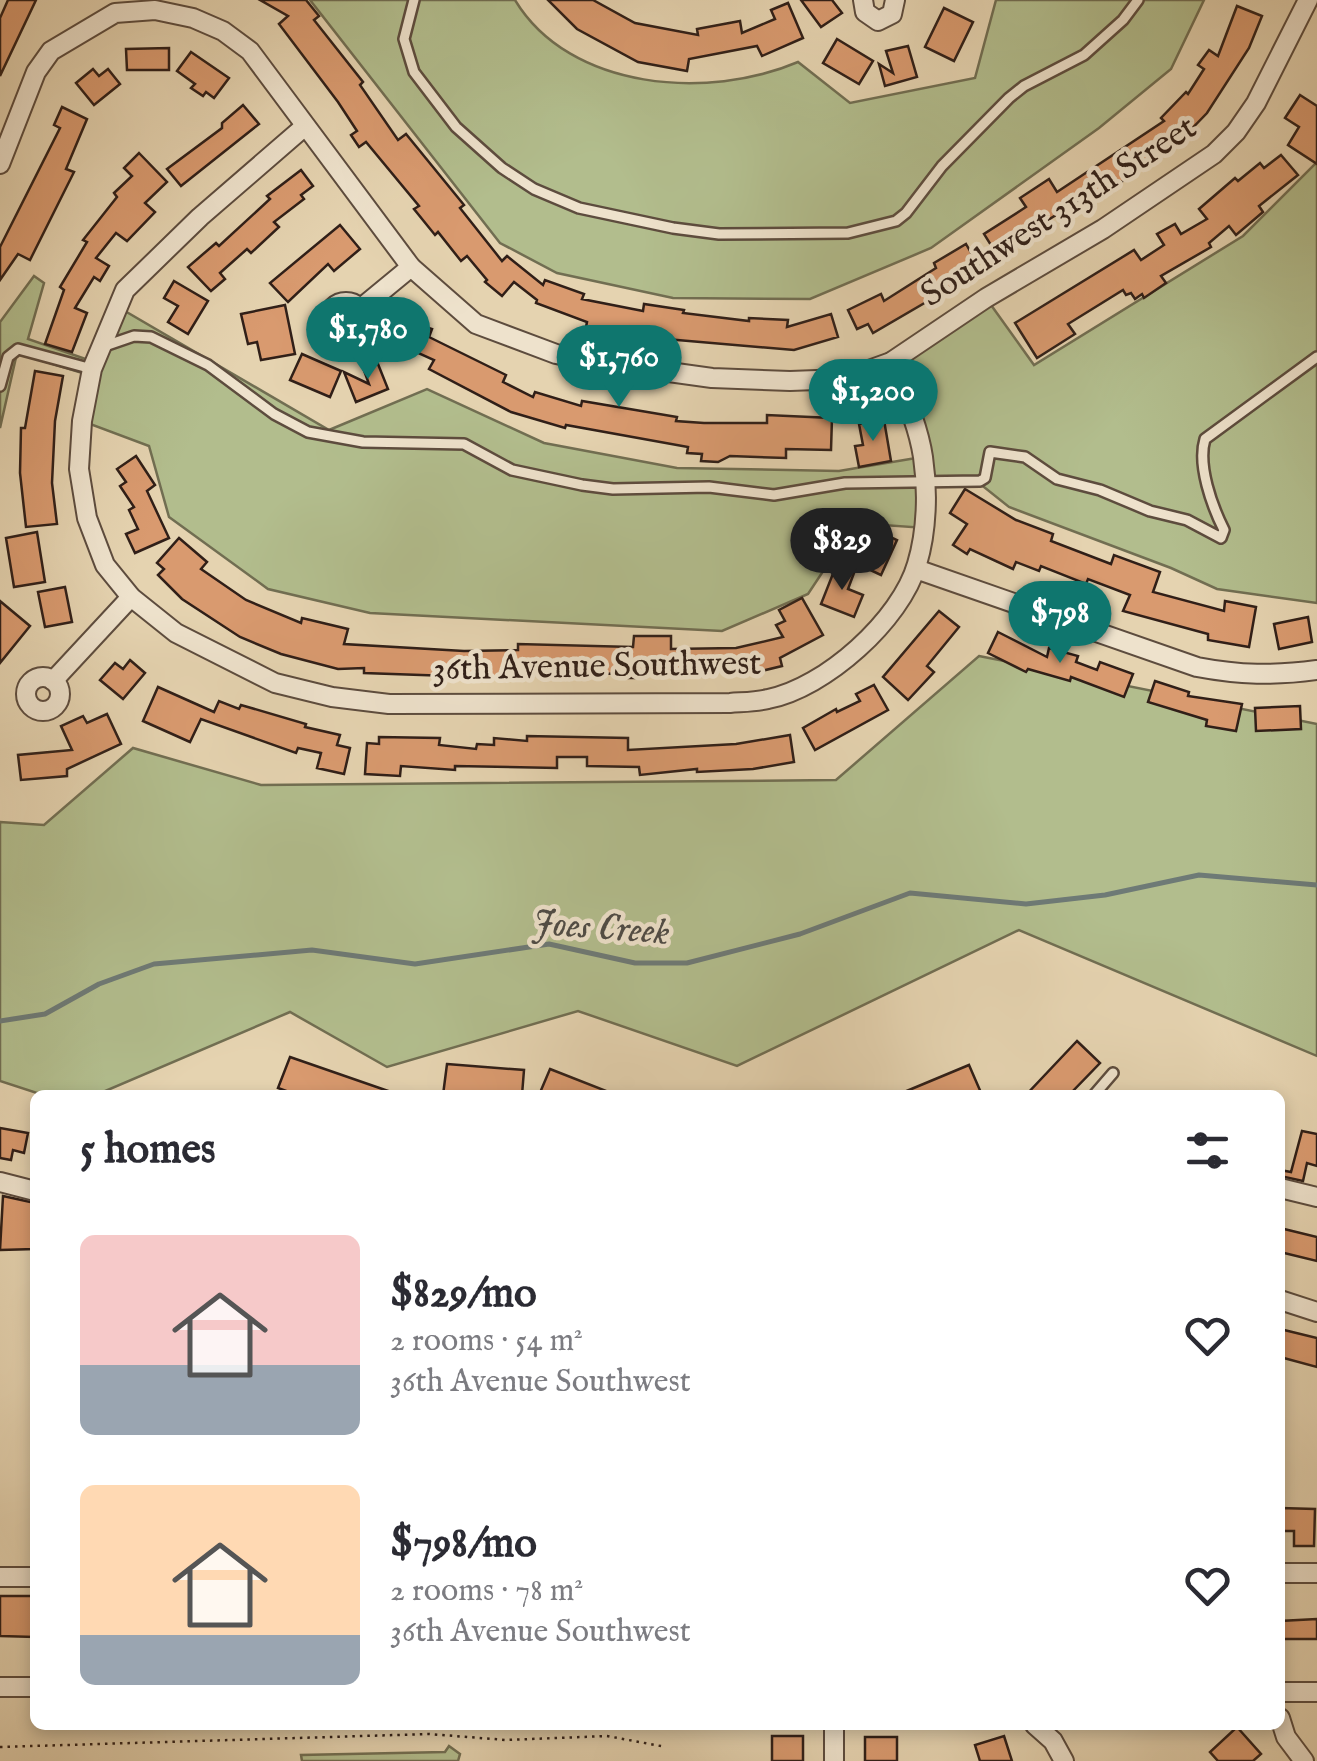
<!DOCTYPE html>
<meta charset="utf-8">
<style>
:root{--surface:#fff;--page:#f2f2f3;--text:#2b2b33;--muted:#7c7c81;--accent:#0f766e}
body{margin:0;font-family:"IM FELL English",serif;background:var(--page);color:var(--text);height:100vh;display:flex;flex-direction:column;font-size:38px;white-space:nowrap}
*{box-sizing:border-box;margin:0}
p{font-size:32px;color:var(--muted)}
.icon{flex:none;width:55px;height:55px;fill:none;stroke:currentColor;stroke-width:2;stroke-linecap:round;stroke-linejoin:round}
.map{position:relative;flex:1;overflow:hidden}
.side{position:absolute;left:30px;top:1090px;width:1255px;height:640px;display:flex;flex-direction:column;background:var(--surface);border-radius:15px;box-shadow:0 5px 15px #0003}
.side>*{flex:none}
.price{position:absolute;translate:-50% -85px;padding:0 22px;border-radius:35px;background:var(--accent);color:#fff;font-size:32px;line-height:65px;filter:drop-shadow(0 2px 5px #0008)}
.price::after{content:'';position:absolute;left:50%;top:60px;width:30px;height:22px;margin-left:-15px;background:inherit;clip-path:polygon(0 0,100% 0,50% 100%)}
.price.active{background:#222;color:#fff}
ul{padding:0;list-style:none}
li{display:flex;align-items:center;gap:30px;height:250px;padding:0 50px}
li span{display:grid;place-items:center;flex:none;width:280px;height:200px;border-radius:15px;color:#555}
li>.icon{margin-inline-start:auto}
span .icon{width:120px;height:120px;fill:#fffc;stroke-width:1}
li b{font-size:42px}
h2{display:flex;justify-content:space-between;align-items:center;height:120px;padding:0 50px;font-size:42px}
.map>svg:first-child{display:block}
</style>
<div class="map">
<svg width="1317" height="1761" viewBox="0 0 1317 1761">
<rect width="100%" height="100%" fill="#e5d3b0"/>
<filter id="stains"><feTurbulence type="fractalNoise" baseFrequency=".002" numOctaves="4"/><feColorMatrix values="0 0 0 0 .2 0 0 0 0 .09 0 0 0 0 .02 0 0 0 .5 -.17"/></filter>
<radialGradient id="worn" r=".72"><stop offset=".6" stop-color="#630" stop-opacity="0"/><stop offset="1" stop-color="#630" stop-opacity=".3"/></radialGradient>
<g fill="#b2bd8d" stroke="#716e52" stroke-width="2.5">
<path d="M310 0H515C570 91 709 100 798 62L850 103 975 78 996 0H1204L1171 69 1099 128 931 248 810 299 673 298 557 273 500 243Z"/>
<polygon points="1317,162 1317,603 1217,589 1171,568 1009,507 979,483 924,486 925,528 855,523 808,594 722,631 370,613 268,589 169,517 149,446 82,421 89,375 17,353 0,428 0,322 34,276 44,283 28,339 94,362 118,307 329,430 427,389 544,443 677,468 839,471 922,457 891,362 986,298 1034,365 1243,236"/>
<polygon points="979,656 1317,724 1317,1056 1019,930 737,1066 578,1011 387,1067 290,1012 96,1095 43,1095 0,1081 0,822 44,825 133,748 261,785 836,780"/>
<polygon points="449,1746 460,1754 458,1761 302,1761 301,1755 445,1752"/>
</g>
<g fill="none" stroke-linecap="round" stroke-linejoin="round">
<polyline stroke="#6e7a76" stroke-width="5" points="0,1021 45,1014 99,984 154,964 312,950 415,964 549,944 635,963 687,963 800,934 910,893 1026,904 1105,895 1199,875 1317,885"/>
</g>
<g fill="#d99a6f" stroke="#301f18" stroke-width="2.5">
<polygon points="8,0 36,0 0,76 0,18"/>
<polygon points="260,0 306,0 319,16 314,20 363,82 360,85 398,140 406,134 464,205 460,208 502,261 507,256 543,285 545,280 584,294 582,299 643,311 644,304 684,310 683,313 749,321 749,318 788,320 787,327 831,314 838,337 794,350 631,336 586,327 587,322 536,303 537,300 514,282 502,296 485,282 487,280 467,256 461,261 438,232 435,235 414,209 419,206 366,142 359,147 351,135 357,131 338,102 279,24 288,16"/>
<polygon points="548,0 593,0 635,23 698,35 697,29 740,21 742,33 775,19 771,10 788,3 803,38 762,56 757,46 689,59 687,71 638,62 577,29"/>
<polygon points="801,0 832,0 842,13 821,27"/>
<polygon points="1237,6 1262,16 1249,48 1207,113 1174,147 1088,204 1084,198 1030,231 1033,236 999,258 984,234 1026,207 1020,198 1049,179 1057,192 1164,121 1161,118 1186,92 1188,94 1204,69 1198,65 1209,50 1218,56"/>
<polygon points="944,8 973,22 954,61 925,47"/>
<polygon points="837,39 873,61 859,84 823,63"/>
<polygon points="908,46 917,77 885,86 879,64 893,73 886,51"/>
<polygon points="169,48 169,70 127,70 126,49"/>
<polygon points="191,52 229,78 214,98 206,92 203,96 191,88 195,84 177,71"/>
<polygon points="93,69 99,76 108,69 120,84 94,105 76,83"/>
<polygon points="1300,95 1317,106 1317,164 1288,145 1299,127 1285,118"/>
<polygon points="243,105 259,124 181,186 167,169 222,128 222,123"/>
<polygon points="62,107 87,119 66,169 74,172 30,260 18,254 0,280 0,247 60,128 54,125"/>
<polygon points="139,153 167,182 145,203 155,212 127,241 116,233 96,258 109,266 100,281 94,277 75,308 87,313 72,352 45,344 64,290 60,287 87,242 83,240 117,197 114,193 132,176 124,168"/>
<polygon points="1281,155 1298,175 1259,206 1263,212 1236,235 1229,226 1209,243 1211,247 1161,276 1166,283 1144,298 1142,294 1135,299 1131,293 1126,295 1123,290 1068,324 1075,334 1037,358 1015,323 1134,250 1141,260 1164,245 1157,234 1175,224 1181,234 1207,219 1199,209 1235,178 1238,181 1260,163 1264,168"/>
<polygon points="301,170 313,186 301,195 304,199 274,222 279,227 251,253 247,249 220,273 225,279 211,291 188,267 216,243 219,246 270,199 267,196"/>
<polygon points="340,225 360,249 334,271 328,264 288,302 270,283"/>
<polygon points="966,244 981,270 873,333 868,324 857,329 848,310 881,294 884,301 936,268 934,263"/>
<polygon points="174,281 208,301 188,334 168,322 178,306 164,298"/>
<polygon points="285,305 295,354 261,360 257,342 248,344 241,314"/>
<polygon points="395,317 432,329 429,337 506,375 503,382 533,397 535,392 581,406 582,401 677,417 676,421 704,423 767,423 767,415 832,418 831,450 786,449 786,458 730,456 718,462 701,461 702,454 687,453 688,447 566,425 565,428 511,412 429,369 434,360 385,338"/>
<polygon points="302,354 341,371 330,397 290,380"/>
<polygon points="376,359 388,389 356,402 344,372 369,384 362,365"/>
<polygon points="35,371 63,376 55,421 52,483 57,524 26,527 20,473 21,428 25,428"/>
<polygon points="884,420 891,461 859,467 855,446 863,445 859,424"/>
<polygon points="136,456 155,485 147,491 169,538 135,553 126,534 138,529 129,510 134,507 120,486 126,482 117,469"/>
<polygon points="965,489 1016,520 1053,534 1051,541 1111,564 1114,555 1160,572 1153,592 1224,611 1225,601 1256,607 1249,647 1208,640 1208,634 1123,611 1130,595 1088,579 1086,584 1041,566 1039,571 1016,562 1013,569 970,549 967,554 953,545 967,524 950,513"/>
<polygon points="871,528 897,540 881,575 855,563"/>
<polygon points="37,532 45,582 14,587 6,538"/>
<polygon points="179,538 207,562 201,569 246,600 301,623 302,618 348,629 344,644 464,651 518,650 518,644 633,647 634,636 671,636 671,649 736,648 783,637 776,625 785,621 779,610 802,598 823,635 780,658 782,666 741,676 740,670 701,670 701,676 644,674 644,678 627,678 627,674 563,673 507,675 507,678 364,673 364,668 338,669 281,654 240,637 182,599 158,575 164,569 157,563"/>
<polygon points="836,566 854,573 848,589 863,595 854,617 821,604"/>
<polygon points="65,587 72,622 45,627 38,592"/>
<polygon points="0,601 30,626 0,663"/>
<polygon points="939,611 959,627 927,666 934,672 908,700 883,677"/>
<polygon points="1308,617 1312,642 1279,649 1274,624"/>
<polygon points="998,632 1047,657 1049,648 1078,656 1076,662 1097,670 1100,662 1133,674 1124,697 1071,677 1070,681 1028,669 1026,672 988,653"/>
<polygon points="130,660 145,673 123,699 100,680 115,663 123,669"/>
<polygon points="1155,681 1189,692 1188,696 1242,704 1236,731 1206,726 1207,720 1148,702"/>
<polygon points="874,685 888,710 815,750 803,728 836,709 837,712 860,701 856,694"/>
<polygon points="158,687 214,712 219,701 239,709 241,705 306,724 305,727 340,735 337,745 350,748 344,774 317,768 321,753 298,748 296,753 201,719 190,742 143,721"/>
<polygon points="1300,706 1301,729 1256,731 1255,708"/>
<polygon points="107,714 121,744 67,769 67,776 21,780 18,755 72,750 61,726 83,716 87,723"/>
<polygon points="790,735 794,762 753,769 697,772 697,769 640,775 639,767 587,766 587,757 557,757 557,768 455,766 455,770 401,766 400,776 365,774 367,743 379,744 379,737 440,738 439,745 476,749 477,744 494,745 494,738 527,741 527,736 628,738 628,750 736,744"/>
<polygon points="1077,1041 1100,1063 1069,1095 1026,1095"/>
<polygon points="290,1057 394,1093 393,1095 297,1095 278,1088"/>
<polygon points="447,1064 524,1070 522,1095 443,1095"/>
<polygon points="969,1065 982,1095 897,1095"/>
<polygon points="550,1069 614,1094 614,1095 539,1095"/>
<polygon points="0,1128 28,1133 24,1153 13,1150 11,1160 0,1158"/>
<polygon points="1302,1131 1317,1134 1317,1166 1307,1163 1303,1181 1280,1176 1280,1170 1291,1172"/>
<polygon points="3,1196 35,1203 35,1249 0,1250"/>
<polygon points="1280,1228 1317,1237 1317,1261 1280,1252"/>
<polygon points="1280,1329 1317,1338 1317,1367 1280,1357"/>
<polygon points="1280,1508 1315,1509 1314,1546 1294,1546 1294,1531 1280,1531"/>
<polygon points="0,1596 35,1596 35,1637 0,1636"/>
<polygon points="1317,1619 1317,1639 1280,1639 1280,1621"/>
<polygon points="1237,1727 1261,1754 1253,1761 1218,1761 1210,1752"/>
<rect x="772" y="1736" width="31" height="25"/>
<polygon points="1004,1736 1012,1761 980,1761 975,1745"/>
<rect x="865" y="1737" width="32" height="24"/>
</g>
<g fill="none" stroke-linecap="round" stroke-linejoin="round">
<g stroke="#5d4c3e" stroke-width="14">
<g id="service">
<polyline points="414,0 404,39 414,72 456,127 502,168 534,189 579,208 673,228 719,234 848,233 896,221 906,213 942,166 1009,98 1024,86 1084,55 1123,20 1138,0"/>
<path d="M102 347 134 336 151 337 208 365 274 414 308 432 363 442 464 444 512 470 582 485 613 489 709 487 774 495 845 483 980 481 985 478 990 452 1025 457 1057 479 1100 490 1150 511 1187 520 1221 538 1224 530C1212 506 1197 465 1205 439L1317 357"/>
<polyline points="0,386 8,357 18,349 92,369"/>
<polyline points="1094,1095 1113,1073"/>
</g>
</g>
<g stroke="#5d4c3e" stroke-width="22">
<g id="minor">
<polyline points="863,0 865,12 878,21 892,14 895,0"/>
<path d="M304 127 200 217 125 290 92 369 82 421 79 469 87 518 105 565 131 597 176 633 275 683 332 697 389 704 730 703C742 702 756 702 768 699 825 688 901 620 917 564 927 531 928 491 923 457 918 424 903 392 891 362"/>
<polyline points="0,164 36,72 51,51 115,13 155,10 193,18 223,31 250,51 411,267 476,324 556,354 597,362 712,378 790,381 844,379 891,362 986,298 1103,229 1214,154 1236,132 1256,103 1308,0"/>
<circle cx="346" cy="320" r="18"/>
<polyline points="360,309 411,267"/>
<path d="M916 569 1197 667C1239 675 1275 676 1317 670"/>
<circle cx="43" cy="694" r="17"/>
<polyline points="53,681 131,597"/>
<polyline points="0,1182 35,1191"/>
<polyline points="1280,1188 1317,1197"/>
<polyline points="1280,1300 1317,1312"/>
<polyline points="1280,1573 1317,1573"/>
<polyline points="0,1577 35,1577"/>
<polyline points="0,1687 35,1687"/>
<polyline points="1280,1692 1317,1692"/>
<polyline points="1280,1718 1286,1737 1304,1761"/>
<polyline points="1035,1725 1053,1741 1064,1761"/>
<polyline points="834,1761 834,1725"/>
</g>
</g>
<polyline stroke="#301f18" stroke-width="2.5" stroke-dasharray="2.5 5" stroke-linecap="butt" points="0,1747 429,1734 506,1740 607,1736 666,1747"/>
<use href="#service" stroke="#eee2cc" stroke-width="9"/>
<use href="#minor" stroke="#eee2cc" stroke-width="18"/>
</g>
<g text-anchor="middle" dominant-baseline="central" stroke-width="9" stroke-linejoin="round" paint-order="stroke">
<g font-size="35" fill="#301f18" stroke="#eee2cc">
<text transform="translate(1059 212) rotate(-33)">Southwest 313th Street</text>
<text transform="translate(597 667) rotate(-1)">36th Avenue Southwest</text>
</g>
<g font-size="38" font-style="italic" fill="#4f4c47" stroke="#eee2cc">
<text transform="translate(601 929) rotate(4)">Joes Creek</text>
</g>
</g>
<rect width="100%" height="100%" filter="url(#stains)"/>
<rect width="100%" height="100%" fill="url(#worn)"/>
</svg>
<b class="price" style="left:368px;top:382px">$1,780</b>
<b class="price" style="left:619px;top:410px">$1,760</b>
<b class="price" style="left:873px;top:444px">$1,200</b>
<b class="price active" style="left:842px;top:593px">$829</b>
<b class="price" style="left:1060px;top:666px">$798</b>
<section class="side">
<h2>5 homes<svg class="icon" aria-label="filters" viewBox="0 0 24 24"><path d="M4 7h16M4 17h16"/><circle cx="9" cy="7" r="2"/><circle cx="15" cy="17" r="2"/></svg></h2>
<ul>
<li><span style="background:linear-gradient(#f6c9c9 65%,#9aa5b1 0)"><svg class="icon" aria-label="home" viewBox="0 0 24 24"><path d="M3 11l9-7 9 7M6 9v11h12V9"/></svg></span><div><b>$829/mo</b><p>2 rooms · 54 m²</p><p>36th Avenue Southwest</p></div><svg class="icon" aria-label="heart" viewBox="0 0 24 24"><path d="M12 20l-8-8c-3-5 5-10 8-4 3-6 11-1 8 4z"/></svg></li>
<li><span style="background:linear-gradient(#ffd9b3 75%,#9aa5b1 0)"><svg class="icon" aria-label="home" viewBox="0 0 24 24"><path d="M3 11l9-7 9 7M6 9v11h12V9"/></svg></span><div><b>$798/mo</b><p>2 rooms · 78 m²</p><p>36th Avenue Southwest</p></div><svg class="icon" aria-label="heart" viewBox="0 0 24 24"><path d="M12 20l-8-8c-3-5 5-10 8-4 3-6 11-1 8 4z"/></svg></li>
</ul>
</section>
</div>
